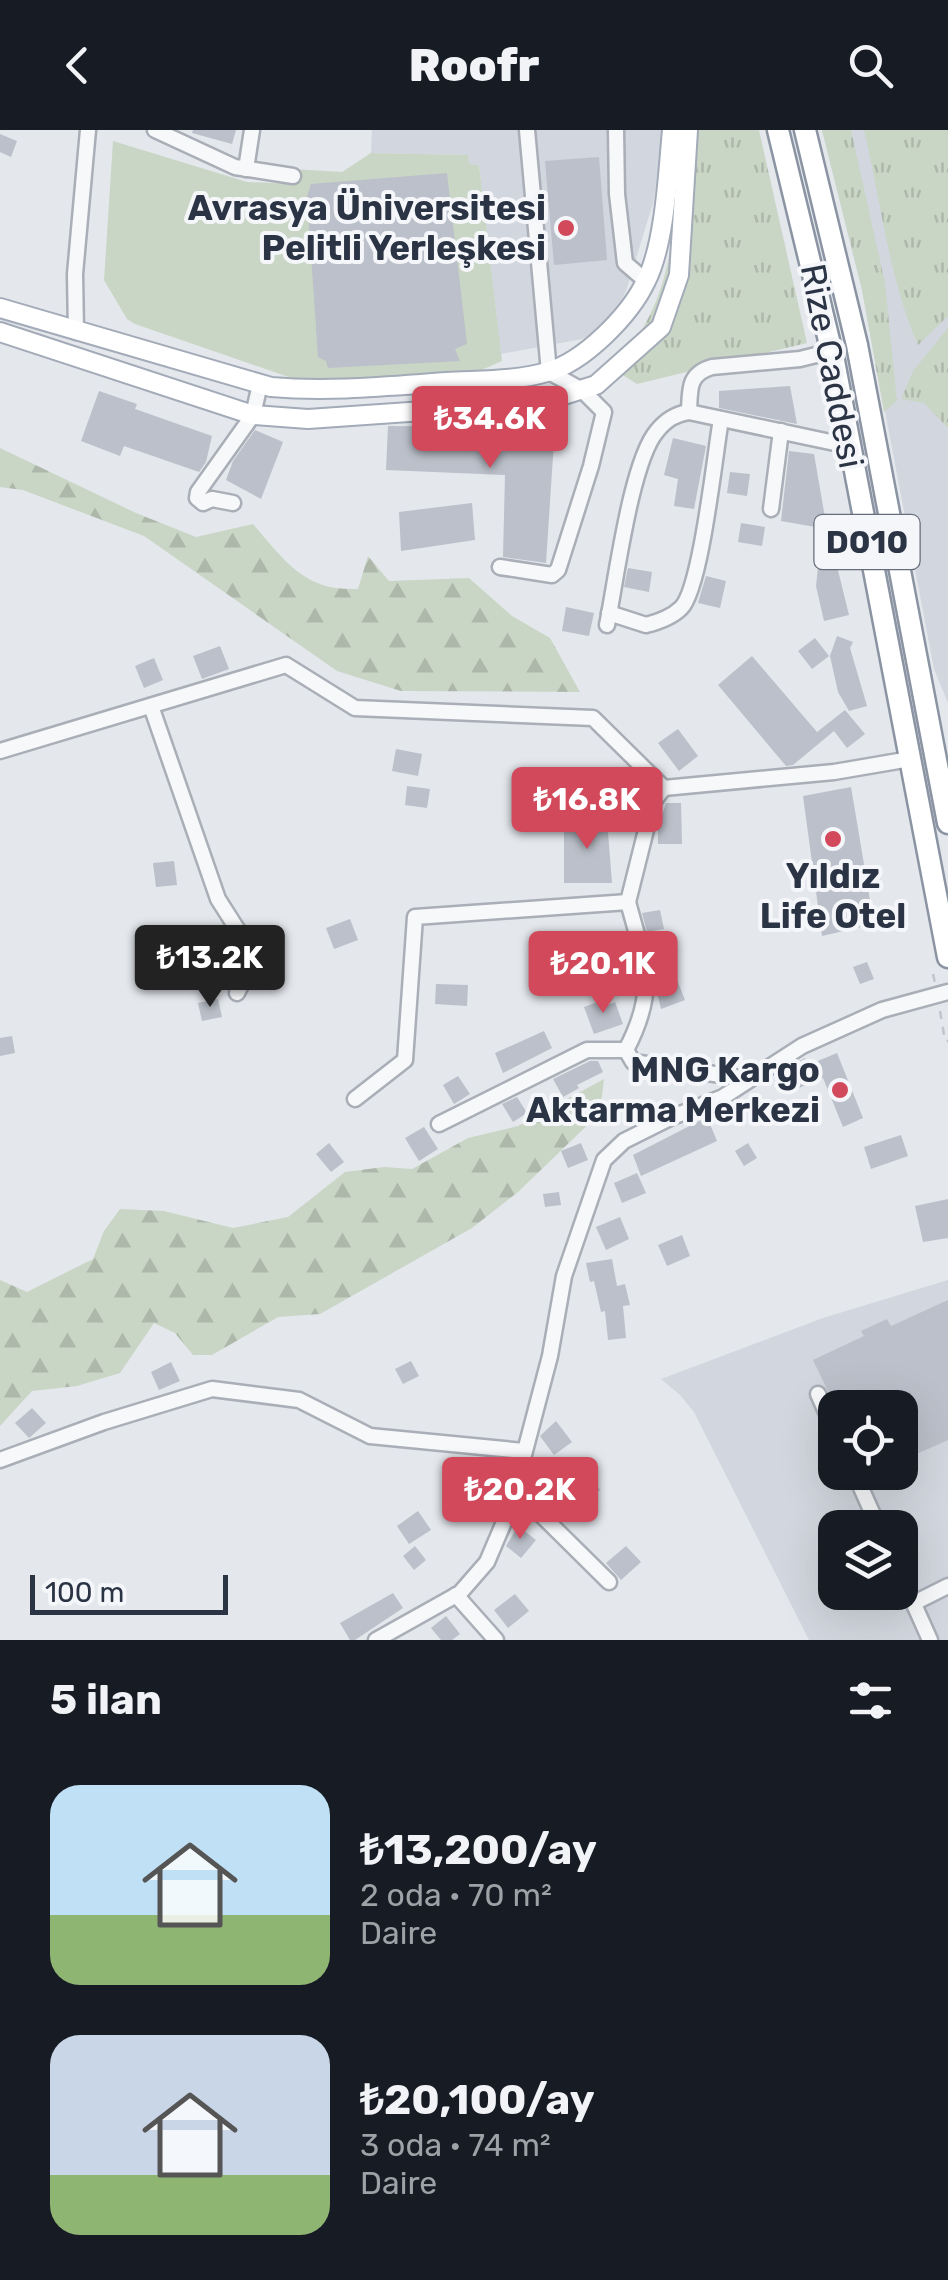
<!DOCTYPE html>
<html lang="tr">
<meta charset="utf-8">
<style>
:root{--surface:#171b24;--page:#242831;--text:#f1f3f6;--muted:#9ea1a6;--accent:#d1495b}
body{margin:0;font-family:Rubik,sans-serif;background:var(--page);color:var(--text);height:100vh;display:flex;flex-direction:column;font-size:38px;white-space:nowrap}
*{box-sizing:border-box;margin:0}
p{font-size:32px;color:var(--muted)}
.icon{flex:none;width:55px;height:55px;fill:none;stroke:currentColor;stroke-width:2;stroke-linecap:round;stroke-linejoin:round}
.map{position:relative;height:1510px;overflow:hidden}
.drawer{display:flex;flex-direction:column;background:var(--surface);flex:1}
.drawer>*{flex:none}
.fabs{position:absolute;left:818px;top:1260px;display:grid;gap:20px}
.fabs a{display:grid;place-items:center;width:100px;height:100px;border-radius:20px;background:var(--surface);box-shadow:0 10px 40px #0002;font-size:50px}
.scale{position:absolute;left:30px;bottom:25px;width:198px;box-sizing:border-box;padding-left:10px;border:5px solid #2b3445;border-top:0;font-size:28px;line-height:35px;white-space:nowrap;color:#2b3445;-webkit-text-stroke:8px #f4f6f9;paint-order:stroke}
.price{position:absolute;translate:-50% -85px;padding:0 22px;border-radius:10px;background:var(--accent);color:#fff;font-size:32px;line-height:65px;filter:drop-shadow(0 2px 5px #0008)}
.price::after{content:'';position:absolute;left:50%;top:60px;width:30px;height:22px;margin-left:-15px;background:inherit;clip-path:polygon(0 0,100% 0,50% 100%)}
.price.on{background:#222;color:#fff}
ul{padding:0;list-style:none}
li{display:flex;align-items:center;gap:30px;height:250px;padding:0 50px}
li span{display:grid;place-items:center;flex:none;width:280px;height:200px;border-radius:30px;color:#555}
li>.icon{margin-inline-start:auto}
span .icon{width:120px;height:120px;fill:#fffc;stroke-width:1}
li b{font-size:42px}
h2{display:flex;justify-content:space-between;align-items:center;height:120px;padding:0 50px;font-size:42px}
header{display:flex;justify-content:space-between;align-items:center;height:130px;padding:0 50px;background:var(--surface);font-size:45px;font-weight:800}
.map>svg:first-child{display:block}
</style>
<header><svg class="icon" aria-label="back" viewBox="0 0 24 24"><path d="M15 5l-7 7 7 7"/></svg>Roofr<svg class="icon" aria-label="search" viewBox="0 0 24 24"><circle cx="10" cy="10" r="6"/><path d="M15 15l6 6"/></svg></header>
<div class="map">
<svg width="948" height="1510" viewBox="0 0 948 1510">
<defs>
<pattern id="grass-tufts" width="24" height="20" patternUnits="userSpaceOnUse" patternTransform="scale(2.5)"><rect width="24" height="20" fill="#c9d6c5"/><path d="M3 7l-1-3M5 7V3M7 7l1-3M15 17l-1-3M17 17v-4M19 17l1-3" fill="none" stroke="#adb8ab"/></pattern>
<pattern id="forest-firs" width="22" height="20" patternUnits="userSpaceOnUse" patternTransform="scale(2.5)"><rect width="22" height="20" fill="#c9d6c5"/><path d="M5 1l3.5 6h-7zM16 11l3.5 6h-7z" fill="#adb8ab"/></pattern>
</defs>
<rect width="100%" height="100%" fill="#e4e7ec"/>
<g fill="#d2d6de" fill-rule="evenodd">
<polygon points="372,0 664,0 653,73 627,158 618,178 601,198 582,209 501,224 479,35 469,34 468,25 371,23"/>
<polygon points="822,0 948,0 948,573 934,539 862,160"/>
<path d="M948 1150V1510H809L694 1282 680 1265 661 1249 823 1188ZM835 1278H900V1342H835ZM835 1398H900V1462H835Z"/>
</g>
<g fill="url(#grass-tufts)">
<path d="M683 0H759L807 213 637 254 607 235C619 223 636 211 644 196 677 140 677 63 683 0Z"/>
<polygon points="822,0 851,0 885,153 897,271 884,282 862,160"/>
<path d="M864 0H948V186L918 215C889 150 881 70 864 0Z"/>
<polygon points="948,198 948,298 924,273 901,269 913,241"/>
</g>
<g fill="url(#forest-firs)">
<path d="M0 318 136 383 196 407 253 394C286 432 304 461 358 459L368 426 389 451 469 448 512 486 550 508 580 562 401 561 337 541 144 406 23 360 0 357Z"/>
<polygon points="604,949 600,983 518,1062 472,1098 320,1184 278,1187 212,1225 193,1225 175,1203 154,1193 120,1243 77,1256 32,1261 0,1296 0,1150 27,1162 93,1129 104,1101 120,1079 164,1081 233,1098 288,1087 345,1042 384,1037 412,1039 468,1008 518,996"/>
</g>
<polygon fill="#c9d6c5" points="113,11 247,52 293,54 293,39 342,42 371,23 468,25 469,34 479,35 502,231 477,242 306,253 135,194 127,189 104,150"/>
<g fill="#bbc0ca">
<polygon points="193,0 236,0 232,14 192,3"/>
<polygon points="0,4 17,11 11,27 0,22"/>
<polygon points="599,27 607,130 554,135 545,31"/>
<polygon points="447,43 467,214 455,219 460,231 328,238 326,231 318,227 307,66 311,54"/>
<polygon points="790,256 797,294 719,278 719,261"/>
<polygon points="99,261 137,274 135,279 212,306 206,332 199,342 124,316 120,326 81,311"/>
<polygon points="507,289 555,296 546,433 503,427 505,345 386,340 388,296 506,297"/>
<polygon points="255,300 283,312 261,369 226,350 233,331"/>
<polygon points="673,308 706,316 694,379 674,376 678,349 664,345"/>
<polygon points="789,321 814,324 827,399 781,391"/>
<polygon points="730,342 750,344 747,366 727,363"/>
<polygon points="472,373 475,410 401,421 399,382"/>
<polygon points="741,393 765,397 762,416 738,412"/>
<polygon points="825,432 836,432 849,485 824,491 816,456 818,437 823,436"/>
<polygon points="628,438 652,442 649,462 624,457"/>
<polygon points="706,446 726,451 720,478 698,473"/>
<polygon points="566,477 594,483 589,506 562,501"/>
<polygon points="837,506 853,512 850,518 867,576 849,581 838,562 830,526"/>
<polygon points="815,508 829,526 812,539 798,521"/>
<polygon points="220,516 229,539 202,549 193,526"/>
<polygon points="752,526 817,602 845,580 865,604 847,618 834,601 793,635 786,636 718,555"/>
<polygon points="154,528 163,550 144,558 135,536"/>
<polygon points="678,599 698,626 679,641 658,613"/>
<polygon points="396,619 422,624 418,646 392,641"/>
<polygon points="407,656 430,659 427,678 405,675"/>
<polygon points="851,657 874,794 822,806 803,666"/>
<polygon points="666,673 681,673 682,714 658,714 658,698"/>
<polygon points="564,690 607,690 612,753 564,753"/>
<polygon points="174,731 177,755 156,757 153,733"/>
<polygon points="660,780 664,799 647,802 642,783"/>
<polygon points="350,789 358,810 334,819 326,798"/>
<polygon points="625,804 628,823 606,827 602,808"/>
<polygon points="560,829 566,845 540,855 534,839"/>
<polygon points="867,832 874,849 860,854 853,837"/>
<polygon points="677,850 685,870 661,879 656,858"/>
<polygon points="436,854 468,855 467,876 435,874"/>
<polygon points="218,869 222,887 202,891 198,873"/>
<polygon points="606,869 608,875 615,872 623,894 594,904 584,877"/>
<polygon points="544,901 552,918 503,943 495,923"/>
<polygon points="12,906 15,923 0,926 0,908"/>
<polygon points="837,923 863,988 843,997 823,948 794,960 786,939 805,928 808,935"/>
<polygon points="590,931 598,931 603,942 577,955 579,958 563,967 553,949"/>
<polygon points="458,946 470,964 454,974 443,955"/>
<polygon points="517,967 527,983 513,992 502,974"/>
<polygon points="707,987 717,1011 641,1046 633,1025"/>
<polygon points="424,997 438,1019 419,1031 405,1008"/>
<polygon points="901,1005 908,1026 871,1039 864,1017"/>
<polygon points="329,1013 344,1032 331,1042 316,1024"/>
<polygon points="581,1013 588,1030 568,1038 561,1021"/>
<polygon points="748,1013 757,1028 744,1036 735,1021"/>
<polygon points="637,1043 646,1063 622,1073 614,1053"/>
<polygon points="559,1062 561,1075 545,1077 543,1064"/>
<polygon points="948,1069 948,1108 923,1112 915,1076"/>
<polygon points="620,1087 629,1109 606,1120 596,1097"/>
<polygon points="682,1105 690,1126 667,1136 658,1115"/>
<polygon points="612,1129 617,1156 625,1154 630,1175 623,1176 626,1208 608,1210 605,1181 601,1182 594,1151 590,1152 586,1133"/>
<polygon points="948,1170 948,1310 903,1330 900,1321 900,1278 871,1278 869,1273 858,1278 836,1278 813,1230 864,1206 861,1201 887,1189 891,1196"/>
<polygon points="411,1231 419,1246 403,1254 395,1239"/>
<polygon points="171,1232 180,1251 159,1260 151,1242"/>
<polygon points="32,1278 46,1293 29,1308 15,1293"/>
<polygon points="556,1291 572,1312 554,1325 540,1306"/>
<polygon points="585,1339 600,1360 583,1373 567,1352"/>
<polygon points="418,1381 431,1400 409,1414 397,1396"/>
<polygon points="518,1396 536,1410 521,1428 506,1416"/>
<polygon points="415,1416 426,1430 414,1440 403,1426"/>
<polygon points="626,1416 641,1432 621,1450 606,1433"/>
<polygon points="393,1463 403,1478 355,1510 350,1510 340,1493"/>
<polygon points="515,1464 529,1481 508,1498 494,1480"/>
<polygon points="446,1486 460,1504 452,1510 441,1510 431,1498"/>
</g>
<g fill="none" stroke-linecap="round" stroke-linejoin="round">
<g stroke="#a9aeb7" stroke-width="19">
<g id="minor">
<polyline points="155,0 235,37 293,46"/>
<polyline points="616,0 617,64 625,133 646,151"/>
<polyline points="246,39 252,0"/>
<polyline points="76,202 75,144 88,0"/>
<path d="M689 282C690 259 688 244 712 237L800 229 832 221"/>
<polyline points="233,373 212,369 203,373 197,368 198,362 253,285 260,254"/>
<polyline points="771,379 781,301"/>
<polyline points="500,437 552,445 558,440 591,336 604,282 582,260 549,242 527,0"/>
<path d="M609 483 646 495C658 492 672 487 681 478 701 459 715 323 721 289"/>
<path d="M607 495C616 451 631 331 657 301 666 290 675 284 689 282L849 316"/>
<polyline points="151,576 218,769 246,813 249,839 237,863"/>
<polyline points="0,621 286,535 355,578 593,588 664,658 834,642 910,629"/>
<polyline points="628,772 653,672 664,658"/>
<path d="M355 969 405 930 415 787 628 772C645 835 658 859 626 920L633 932 748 949"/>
<polyline points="439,994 587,920 626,920"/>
<polyline points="818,1264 835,1302"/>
<polyline points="0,1330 104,1292 212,1259 299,1270 370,1306 524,1321"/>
<polyline points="854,1342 879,1398"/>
<polyline points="515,1359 609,1452"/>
<polyline points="900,1443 930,1510"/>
<polyline points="456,1465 496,1510"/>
<polyline points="914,1473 948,1456"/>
<polyline points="376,1510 460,1463 487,1432 510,1378 550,1226 564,1146 604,1030 624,1011 670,988 723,967 802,916 882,880 948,862"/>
</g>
</g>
<g stroke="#a3abb8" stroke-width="22">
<g id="major">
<path d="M0 178 271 257C330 262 389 256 447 252 479 250 516 251 547 242 584 232 630 185 646 151 665 114 668 42 672 0"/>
<polyline points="0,202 253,285 308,289 538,273 596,255 661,197 679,145 688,0"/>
</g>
</g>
<g stroke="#8b94a3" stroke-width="25">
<g id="highway">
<polyline points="778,0 834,231 948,827"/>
<polyline points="805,0 857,215 948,693"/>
</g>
</g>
<g stroke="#c2c5cb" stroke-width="2.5" stroke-dasharray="8 8" stroke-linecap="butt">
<polyline points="933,844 935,853"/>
<polyline points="940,881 945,911 948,911"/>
</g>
<use href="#minor" stroke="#f7f8fa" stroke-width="14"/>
<use href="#major" stroke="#fff" stroke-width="18"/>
<use href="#highway" stroke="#fff" stroke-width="20"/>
</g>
<g fill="#d1495b" stroke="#f4f6f9" stroke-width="4">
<circle cx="566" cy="98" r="10"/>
<circle cx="833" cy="709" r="10"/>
<circle cx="840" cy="960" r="10"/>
</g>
<g text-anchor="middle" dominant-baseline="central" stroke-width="8" stroke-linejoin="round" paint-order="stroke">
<rect fill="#f4f6f9" stroke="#676e7b" stroke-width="2.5" x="814.5" y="385" width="105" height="54" rx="8"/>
<g font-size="32" font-weight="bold" fill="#2b3445">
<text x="867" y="412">D010</text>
</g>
<g font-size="35" font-weight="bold" fill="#2b3445" stroke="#f4f6f9" text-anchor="end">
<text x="546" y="78">Avrasya Üniversitesi<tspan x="546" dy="40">Pelitli Yerleşkesi</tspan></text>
<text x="833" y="746" text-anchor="middle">Yıldız<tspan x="833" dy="40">Life Otel</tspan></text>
<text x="820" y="940">MNG Kargo<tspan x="820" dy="40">Aktarma Merkezi</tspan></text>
</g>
<g font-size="35" fill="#2b3445" stroke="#f4f6f9">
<text transform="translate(832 236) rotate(79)">Rize Caddesi</text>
</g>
</g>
</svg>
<div class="fabs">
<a><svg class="icon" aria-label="locate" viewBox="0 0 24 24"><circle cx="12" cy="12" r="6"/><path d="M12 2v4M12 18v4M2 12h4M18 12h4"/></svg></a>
<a><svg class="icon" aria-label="layers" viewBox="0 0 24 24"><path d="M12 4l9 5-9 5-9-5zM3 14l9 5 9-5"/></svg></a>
</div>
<div class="scale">100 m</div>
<b class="price" style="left:490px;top:341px">₺34.6K</b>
<b class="price" style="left:587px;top:722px">₺16.8K</b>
<b class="price on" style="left:210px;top:880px">₺13.2K</b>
<b class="price" style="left:603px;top:886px">₺20.1K</b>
<b class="price" style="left:520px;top:1412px">₺20.2K</b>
</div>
<section class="drawer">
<h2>5 ilan<svg class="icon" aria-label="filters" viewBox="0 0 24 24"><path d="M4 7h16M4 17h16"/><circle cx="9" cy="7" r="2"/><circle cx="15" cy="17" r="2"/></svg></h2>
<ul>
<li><span style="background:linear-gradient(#bfe0f5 65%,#8fb573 0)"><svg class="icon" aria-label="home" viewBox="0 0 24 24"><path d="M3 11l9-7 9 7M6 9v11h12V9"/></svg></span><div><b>₺13,200/ay</b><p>2 oda · 70 m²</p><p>Daire</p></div></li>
<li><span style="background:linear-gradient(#c9d6e8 70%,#8fb573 0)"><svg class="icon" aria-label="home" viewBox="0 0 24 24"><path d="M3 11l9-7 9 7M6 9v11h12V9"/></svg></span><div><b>₺20,100/ay</b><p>3 oda · 74 m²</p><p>Daire</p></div></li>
</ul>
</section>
